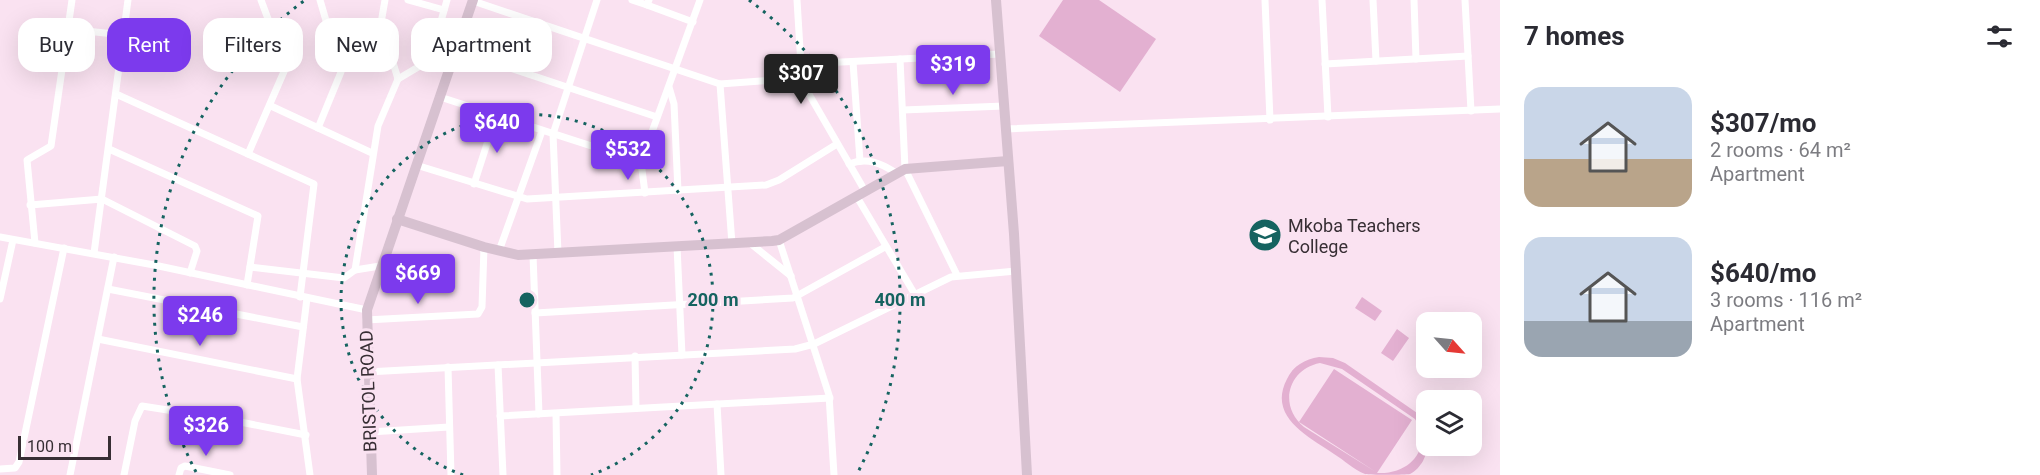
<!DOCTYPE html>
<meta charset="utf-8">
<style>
:root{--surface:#fff;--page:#f2f2f3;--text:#2b2b33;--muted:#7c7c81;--accent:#7c3aed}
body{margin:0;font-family:Roboto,sans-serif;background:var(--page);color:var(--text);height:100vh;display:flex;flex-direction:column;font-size:22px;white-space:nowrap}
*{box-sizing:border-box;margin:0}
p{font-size:20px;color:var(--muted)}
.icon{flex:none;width:33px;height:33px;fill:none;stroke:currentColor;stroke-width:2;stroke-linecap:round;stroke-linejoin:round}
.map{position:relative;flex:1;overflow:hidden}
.sheet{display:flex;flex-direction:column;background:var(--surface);width:540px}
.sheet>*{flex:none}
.top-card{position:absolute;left:18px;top:18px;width:570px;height:54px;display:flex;gap:12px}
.needle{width:39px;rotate:117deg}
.controls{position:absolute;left:1416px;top:312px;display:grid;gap:12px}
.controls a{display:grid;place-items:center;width:66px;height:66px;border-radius:12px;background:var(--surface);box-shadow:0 6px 24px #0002;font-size:30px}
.scale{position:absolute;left:18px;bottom:15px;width:93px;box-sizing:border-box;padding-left:6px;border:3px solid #372e34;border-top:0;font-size:16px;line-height:21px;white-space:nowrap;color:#372e34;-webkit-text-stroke:4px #fae2f1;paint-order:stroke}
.price{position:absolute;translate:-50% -51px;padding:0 14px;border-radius:6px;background:var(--accent);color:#fff;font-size:20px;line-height:39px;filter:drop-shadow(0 2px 3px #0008)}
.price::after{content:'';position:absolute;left:50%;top:36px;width:18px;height:14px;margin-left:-9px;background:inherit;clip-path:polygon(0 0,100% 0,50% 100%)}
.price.on{background:#222;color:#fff}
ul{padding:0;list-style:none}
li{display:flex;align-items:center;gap:18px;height:150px;padding:0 24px}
li span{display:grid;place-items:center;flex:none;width:168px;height:120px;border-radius:18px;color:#555}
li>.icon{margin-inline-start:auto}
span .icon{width:72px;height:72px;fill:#fffc;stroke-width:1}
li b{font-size:26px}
h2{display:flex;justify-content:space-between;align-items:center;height:72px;padding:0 24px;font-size:26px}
.chip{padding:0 21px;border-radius:18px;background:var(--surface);box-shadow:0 6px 24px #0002;font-size:21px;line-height:54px}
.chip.on{background:var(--accent);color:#fff}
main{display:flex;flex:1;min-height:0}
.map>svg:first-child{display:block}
</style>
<main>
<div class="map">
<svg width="1500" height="475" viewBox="0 0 1500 475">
<rect width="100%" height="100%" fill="#fae2f1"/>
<g fill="#e3b0d1" fill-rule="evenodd">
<polygon points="1063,0 1099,0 1156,39 1120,92 1039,36"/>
<polygon points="1362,297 1382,311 1375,321 1355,308"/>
<polygon points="1397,329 1409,338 1393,361 1381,353"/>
<path d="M1319 357 1333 358 1345 363 1420 415C1429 429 1430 448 1423 461 1420 466 1415 472 1410 474 1405 475 1370 475 1365 474 1354 470 1344 460 1334 454 1309 437 1267 417 1287 379 1293 366 1305 359 1319 357ZM1320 363 1342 369 1415 419C1433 447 1411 475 1377 473L1412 420 1334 369 1299 422 1376 472 1304 427C1278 406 1288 369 1320 363Z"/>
</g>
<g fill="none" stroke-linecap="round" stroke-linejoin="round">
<g stroke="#fff" stroke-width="7">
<polyline points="408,0 444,10"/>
<polyline points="632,0 647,5"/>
<polyline points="649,0 647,5 693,22"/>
<polyline points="797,0 802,82 865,191"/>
<polyline points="1265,0 1270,120"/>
<polyline points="1322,0 1328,117"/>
<polyline points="1373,0 1376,61"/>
<polyline points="1414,0 1416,59"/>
<polyline points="1465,0 1471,111"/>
<polyline points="473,1 720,84 802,78"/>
<polyline points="68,29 123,35"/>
<polyline points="456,50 657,117"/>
<polyline points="900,59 905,169 957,275"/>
<polyline points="853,62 860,161"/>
<polyline points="802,64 1000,54"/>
<polyline points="1325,64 1468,56"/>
<polyline points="398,79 430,60 447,0"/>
<polyline points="720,84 732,244"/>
<polyline points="669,87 674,104 678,191"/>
<polyline points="116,94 314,184 300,297"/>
<polyline points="440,97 641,162"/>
<polyline points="271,106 372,153"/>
<polyline points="903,110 1004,106"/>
<polyline points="318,128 341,72 320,0"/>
<polyline points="1006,129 1500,109"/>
<polyline points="109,149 258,216 247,285"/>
<polyline points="248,154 286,67 261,0"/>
<path d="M849 164C867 157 881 163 896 173"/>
<polyline points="416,165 527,199 766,185 779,180 837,144"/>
<polyline points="474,184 496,116"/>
<polyline points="645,193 641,162 700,0"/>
<polyline points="857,197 914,293"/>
<polyline points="30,205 102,199 195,246 197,251 190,273"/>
<polyline points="0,237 154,265 367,310"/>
<polyline points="779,240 829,395 834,475"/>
<polyline points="35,243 27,160 51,146 72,0"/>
<polyline points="750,243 791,276"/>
<polyline points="677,246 682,355"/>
<polyline points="499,251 542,131"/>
<polyline points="94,253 128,0"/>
<polyline points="558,253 553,134 597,0"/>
<polyline points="533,255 539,414"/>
<polyline points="250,267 344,278 355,270 380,266"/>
<polyline points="355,270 378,126 398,79 381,23 385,0"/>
<polyline points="108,289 303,327"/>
<polyline points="307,298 297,379 310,475"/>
<polyline points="0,299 13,240"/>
<polyline points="535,313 793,298 885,247"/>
<polyline points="366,320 478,314 482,307 484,247"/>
<polyline points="98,339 297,379"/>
<polyline points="635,356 636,408"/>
<polyline points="498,365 503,475"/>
<polyline points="448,367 451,475"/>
<polyline points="367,372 795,349 814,344 951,277 1016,271"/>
<polyline points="717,404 721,475"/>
<polyline points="556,414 557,475"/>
<polyline points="500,416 830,398"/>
<polyline points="370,432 449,427"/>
<polyline points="0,469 15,468 19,462 64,248"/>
<polyline points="70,475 114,257"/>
<polyline points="124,475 135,421 142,406 225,419 306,435"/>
<polyline points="179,475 181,468 185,466 230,475"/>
</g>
<g stroke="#d7c1d0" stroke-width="10">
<polyline points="996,0 1014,234 1027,475"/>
<polyline points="397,219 484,247 518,255 772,241 779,240 905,169 1008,161"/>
<polyline points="372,475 367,310 473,0"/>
</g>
</g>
<g fill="none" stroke="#156360" stroke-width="3" stroke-dasharray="3 6">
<path d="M463 475A186 186 0 1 1 591 475"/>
<path d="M196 472A373 373 0 0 1 305 0M749 0A373 373 0 0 1 858 472"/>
</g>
<defs>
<g id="university-disc" transform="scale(1.725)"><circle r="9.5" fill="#156360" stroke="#fae2f1"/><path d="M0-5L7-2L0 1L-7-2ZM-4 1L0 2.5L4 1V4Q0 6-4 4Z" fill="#fff"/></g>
</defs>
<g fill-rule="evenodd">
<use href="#university-disc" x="1265" y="235"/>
</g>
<g text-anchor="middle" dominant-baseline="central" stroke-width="6" stroke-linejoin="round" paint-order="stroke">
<g font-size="18" fill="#372e34" stroke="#fae2f1" text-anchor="start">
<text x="1288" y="225">Mkoba Teachers<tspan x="1288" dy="21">College</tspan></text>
</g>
<g font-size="18" fill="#372e34" stroke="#fae2f1">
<text transform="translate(368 391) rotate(-92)">BRISTOL ROAD</text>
</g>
</g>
<circle cx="527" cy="300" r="9" fill="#156360" stroke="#fae2f1" stroke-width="3"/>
<g font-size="18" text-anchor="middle" font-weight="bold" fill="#156360" stroke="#fae2f1" stroke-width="6" stroke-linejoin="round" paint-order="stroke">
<text x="713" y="306">200 m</text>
<text x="900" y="306">400 m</text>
</g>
</svg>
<div class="controls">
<a><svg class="needle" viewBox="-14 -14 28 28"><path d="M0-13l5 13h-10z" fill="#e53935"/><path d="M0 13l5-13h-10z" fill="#7c7c81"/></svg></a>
<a><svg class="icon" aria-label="layers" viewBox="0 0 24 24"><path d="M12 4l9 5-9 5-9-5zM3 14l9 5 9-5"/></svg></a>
</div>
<div class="scale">100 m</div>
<b class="price" style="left:953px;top:96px">$319</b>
<b class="price on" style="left:801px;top:105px">$307</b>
<b class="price" style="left:497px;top:154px">$640</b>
<b class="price" style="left:628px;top:181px">$532</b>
<b class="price" style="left:418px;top:305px">$669</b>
<b class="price" style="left:200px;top:347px">$246</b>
<b class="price" style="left:206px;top:457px">$326</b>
<div class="top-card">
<a class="chip">Buy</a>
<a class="chip on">Rent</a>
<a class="chip">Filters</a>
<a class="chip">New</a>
<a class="chip">Apartment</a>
</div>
</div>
<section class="sheet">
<h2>7 homes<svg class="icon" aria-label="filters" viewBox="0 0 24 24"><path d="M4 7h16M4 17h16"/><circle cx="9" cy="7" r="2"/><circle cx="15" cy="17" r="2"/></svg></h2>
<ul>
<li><span style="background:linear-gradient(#c9d6e8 60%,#b9a48a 0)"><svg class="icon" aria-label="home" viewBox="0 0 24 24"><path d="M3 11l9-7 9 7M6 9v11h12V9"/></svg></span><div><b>$307/mo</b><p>2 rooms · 64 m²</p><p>Apartment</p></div></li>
<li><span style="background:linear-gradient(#c9d6e8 70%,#9aa5b1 0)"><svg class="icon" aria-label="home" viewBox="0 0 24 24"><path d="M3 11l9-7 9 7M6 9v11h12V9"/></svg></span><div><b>$640/mo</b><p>3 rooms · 116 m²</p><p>Apartment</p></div></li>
</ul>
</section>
</main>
